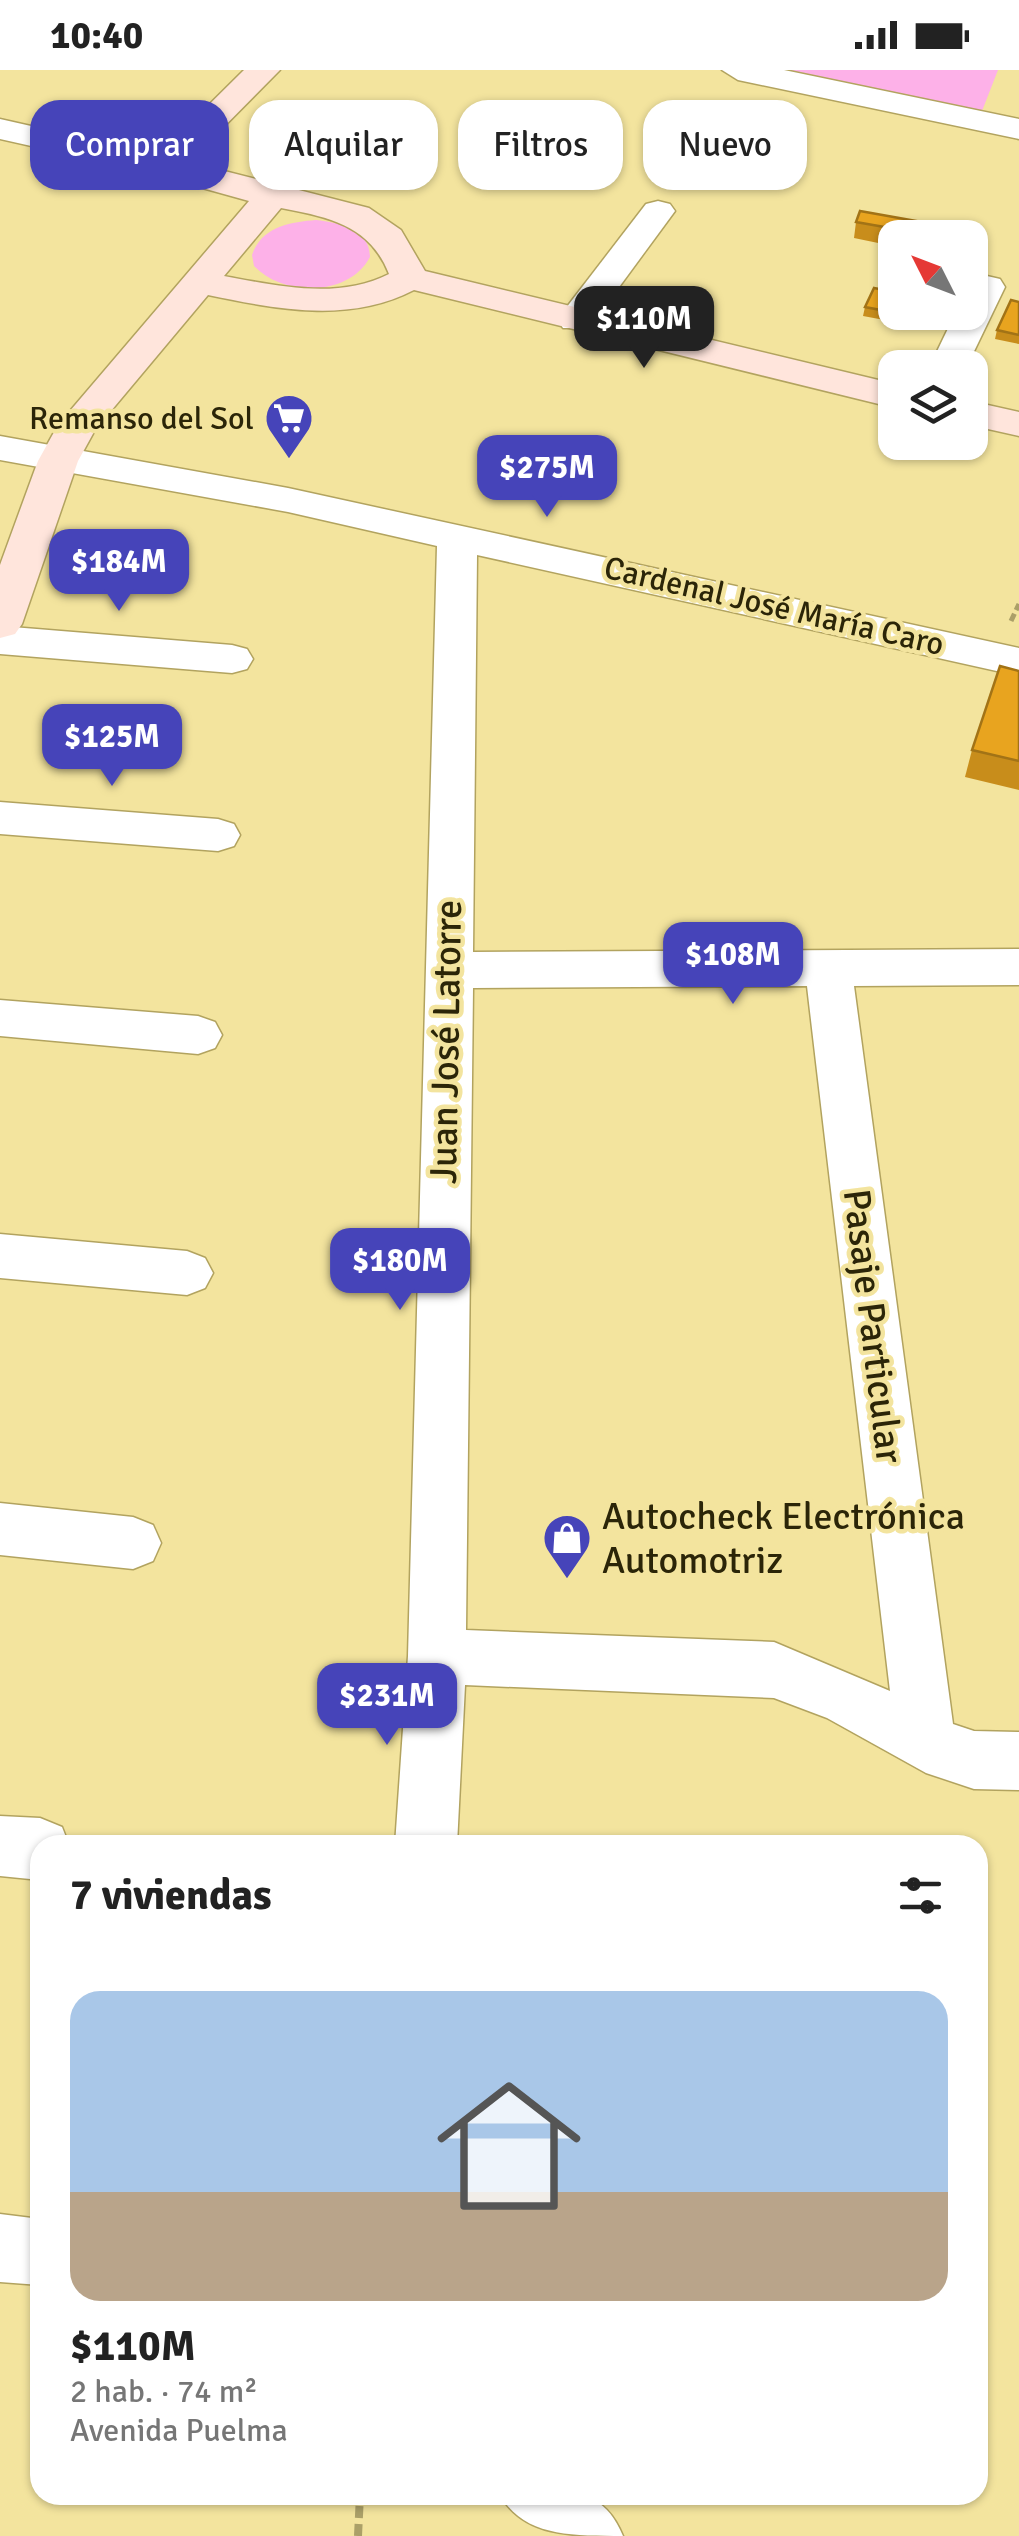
<!DOCTYPE html>
<html lang="es">
<meta charset="utf-8">
<style>
:root{--surface:#fff;--page:#f6f6f6;--text:#222;--muted:#767676;--accent:#4644b9}
body{margin:0;font-family:Signika,sans-serif;background:var(--page);color:var(--text);height:100vh;display:flex;flex-direction:column;font-size:38px;white-space:nowrap}
*{box-sizing:border-box;margin:0}
p{font-size:32px;color:var(--muted)}
.icon{flex:none;width:55px;height:55px;fill:none;stroke:currentColor;stroke-width:2;stroke-linecap:round;stroke-linejoin:round}
.map{position:relative;flex:1;overflow:hidden}
.sheet{position:absolute;left:30px;top:1765px;width:958px;height:670px;display:flex;flex-direction:column;background:var(--surface);border-radius:30px;box-shadow:0 2px 8px #0004}
.sheet>*{flex:none}
.top-card{position:absolute;left:30px;top:30px;width:960px;height:90px;display:flex;gap:20px}
.needle{width:65px;rotate:312deg}
.controls{position:absolute;left:878px;top:150px;display:grid;gap:20px}
.controls a{display:grid;place-items:center;width:110px;height:110px;border-radius:20px;background:var(--surface);box-shadow:0 2px 8px #0004;font-size:50px}
.price{position:absolute;translate:-50% -85px;padding:0 22px;border-radius:20px;background:var(--accent);color:#fff;font-size:32px;line-height:65px;filter:drop-shadow(0 2px 5px #0008)}
.price::after{content:'';position:absolute;left:50%;top:60px;width:30px;height:22px;margin-left:-15px;background:inherit;clip-path:polygon(0 0,100% 0,50% 100%)}
.price.selected{background:#222;color:#fff}
ul{padding:0;list-style:none}
li{display:grid;align-content:center;gap:20px;height:530px;padding:0 40px}
li span{display:grid;place-items:center;height:310px;border-radius:30px;color:#555}
li>.icon{margin-inline-start:auto}
span .icon{width:180px;height:180px;fill:#fffc;stroke-width:1}
li b{font-size:42px}
h2{display:flex;justify-content:space-between;align-items:center;height:120px;padding:0 40px;font-size:42px}
.pill{padding:0 35px;border-radius:30px;background:var(--surface);box-shadow:0 2px 8px #0004;font-size:35px;line-height:90px}
.pill.selected{background:var(--accent);color:#fff}
.status{display:flex;justify-content:space-between;align-items:center;height:70px;padding:0 50px;background:var(--surface);direction:ltr}
.status svg{height:28px;fill:currentColor}
.map>svg:first-child{display:block}
</style>
<div class="status"><b>10:40</b><svg viewBox="0 0 49 12"><path d="M0 12V9h3v3zM5 12V6h3v6zM10 12V3h3v9zM15 12V0h3v12zM26 1h20v11H26zM47 4h2v5h-2z"/></svg></div>
<div class="map">
<svg width="1019" height="2466" viewBox="0 0 1019 2466">
<rect width="100%" height="100%" fill="#f3e49e"/>
<g fill="#fdb1e8">
<polygon points="789,0 998,0 982,41"/>
<path d="M316 150C340 153 369 158 370 187 349 227 283 227 254 196L252 185C261 157 290 152 316 150Z"/>
</g>
<g fill="none" stroke-linecap="round" stroke-linejoin="round">
<g stroke="#b2a35f" stroke-width="3">
<g id="street">
<polygon points="722,0 784,0 1019,49 1019,69 738,10"/>
<polygon points="0,49 177,89 182,96 177,103 165,106 0,69"/>
<polygon points="658,131 670,134 675,141 589,258 563,258 558,250 563,242 646,134"/>
<polygon points="987,206 1000,209 1005,217 966,298 929,298 956,242 970,242 970,216"/>
<path d="M0 366 288 418 1019 578V606L477 485 473 882 1019 879V915L854 916 953 1654 974 1661 1019 1662V1720L974 1719 926 1703 827 1648 774 1628 465 1615 457 1775H395L408 1586 437 476 288 442 0 390ZM807 916 890 1621 774 1572 466 1560 473 918Z"/>
<polygon points="0,556 232,575 247,579 253,589 247,599 232,603 0,584"/>
<polygon points="0,732 218,749 234,754 240,765 234,776 218,781 0,764"/>
<polygon points="0,930 198,946 215,952 222,965 215,978 198,984 0,966"/>
<polygon points="0,1164 187,1181 205,1188 213,1203 205,1218 187,1225 0,1208"/>
<polygon points="0,1433 133,1447 153,1455 161,1473 153,1491 133,1499 0,1485"/>
<polygon points="0,1746 40,1748 62,1757 69,1775 40,1775 40,1810 0,1806"/>
<polygon points="0,2144 40,2149 40,2215 0,2212"/>
<path d="M500 2425C555 2425 599 2407 623 2466 568 2466 524 2466 500 2425Z"/>
</g>
</g>
<g stroke="#b2a35f" stroke-width="3">
<g id="secondary">
<path d="M244 0H280L189 92 369 138 401 160 425 201 895 314V338L414 220C349 254 276 239 208 225L95 360 78 391 22 554 15 564 0 568V495L38 391 58 355 249 131 152 104 147 96ZM281 138C328 147 370 155 389 204 338 230 278 216 224 206Z"/>
<polygon points="970,331 1019,342 1019,366 970,355"/>
</g>
</g>
<polyline stroke="#aba068" stroke-width="5" stroke-dasharray="8 4" stroke-linecap="butt" points="1011,551 1019,534"/>
<polyline stroke="#aba068" stroke-width="8" stroke-dasharray="12 6" stroke-linecap="butt" points="358,2466 360,2425"/>
<use href="#street" fill="#fff" fill-rule="evenodd"/>
<use href="#secondary" fill="#ffe5dc" fill-rule="evenodd"/>
</g>
<g fill="#c88d1b">
<polygon points="856,152 944,156 895,168 895,195 880,192 883,174 854,168"/>
<polygon points="1019,232 1019,274 995,269 997,260"/>
<polygon points="865,237 895,242 937,242 933,251 925,249 922,257 863,246"/>
<polygon points="1019,601 1019,720 965,707 972,680"/>
</g>
<g fill="#e8a41f" stroke="#a27316" stroke-width="2.5">
<polygon points="860,141 944,156 939,168 895,168 895,177 883,175 890,158 856,152"/>
<polygon points="874,218 895,222 895,242 926,242 923,248 865,237"/>
<polygon points="1011,230 1019,232 1019,265 997,260"/>
<polygon points="1000,596 1019,601 1019,691 972,680"/>
</g>
<defs>
<g id="supermarket-pin" transform="scale(2.5)"><path d="M0 17L-7.5 6A9.5 9.5 0 1 1 7.5 6Z" fill="#4644b9" stroke="#f3e49e"/><path d="M-6-5.5h2.5l.6 2H6L4.5 2H-2.5L-4.4-4H-6ZM-1.5 3.2a1.3 1.3 0 1 0 .1 0ZM3 3.2a1.3 1.3 0 1 0 .1 0Z" fill="#fff"/></g>
<g id="shop-pin" transform="scale(2.5)"><path d="M0 17L-7.5 6A9.5 9.5 0 1 1 7.5 6Z" fill="#4644b9" stroke="#f3e49e"/><path d="M-5-2.5h2.3a2.7 3.5 0 0 1 5.4 0H5L5.5 6h-11ZM-1.5-2.5h3a1.5 2.3 0 0 0-3 0Z" fill="#fff"/></g>
</defs>
<g fill-rule="evenodd">
<use href="#supermarket-pin" x="289" y="348"/>
<use href="#shop-pin" x="567" y="1468"/>
</g>
<g text-anchor="middle" dominant-baseline="central" stroke-width="9" stroke-linejoin="round" paint-order="stroke">
<g font-size="32" fill="#2b2508" stroke="#f3e49e" text-anchor="end">
<text x="254" y="348">Remanso del Sol</text>
</g>
<g font-size="32" fill="#2b2508" stroke="#f3e49e">
<text transform="translate(774 536) rotate(13)">Cardenal José María Caro</text>
</g>
<g font-size="38" fill="#2b2508" stroke="#f3e49e">
<text transform="translate(446 972) rotate(-89)">Juan José Latorre</text>
<text transform="translate(873 1256) rotate(83)">Pasaje Particular</text>
</g>
<g font-size="38" fill="#2b2508" stroke="#f3e49e" text-anchor="start">
<text x="602" y="1446">Autocheck Electrónica<tspan x="602" dy="44">Automotriz</tspan></text>
</g>
</g>
</svg>
<div class="controls">
<a><svg class="needle" viewBox="-14 -14 28 28"><path d="M0-13l5 13h-10z" fill="#e53935"/><path d="M0 13l5-13h-10z" fill="#767676"/></svg></a>
<a><svg class="icon" aria-label="layers" viewBox="0 0 24 24"><path d="M12 4l9 5-9 5-9-5zM3 14l9 5 9-5"/></svg></a>
</div>
<b class="price selected" style="left:644px;top:301px">$110M</b>
<b class="price" style="left:547px;top:450px">$275M</b>
<b class="price" style="left:119px;top:544px">$184M</b>
<b class="price" style="left:112px;top:719px">$125M</b>
<b class="price" style="left:733px;top:937px">$108M</b>
<b class="price" style="left:400px;top:1243px">$180M</b>
<b class="price" style="left:387px;top:1678px">$231M</b>
<div class="top-card">
<a class="pill selected">Comprar</a>
<a class="pill">Alquilar</a>
<a class="pill">Filtros</a>
<a class="pill">Nuevo</a>
</div>
<section class="sheet">
<h2>7 viviendas<svg class="icon" aria-label="filters" viewBox="0 0 24 24"><path d="M4 7h16M4 17h16"/><circle cx="9" cy="7" r="2"/><circle cx="15" cy="17" r="2"/></svg></h2>
<ul>
<li><span style="background:linear-gradient(#a9c7e8 65%,#b9a48a 0)"><svg class="icon" aria-label="home" viewBox="0 0 24 24"><path d="M3 11l9-7 9 7M6 9v11h12V9"/></svg></span><div><b>$110M</b><p>2 hab. · 74 m²</p><p>Avenida Puelma</p></div></li>
</ul>
</section>
</div>
